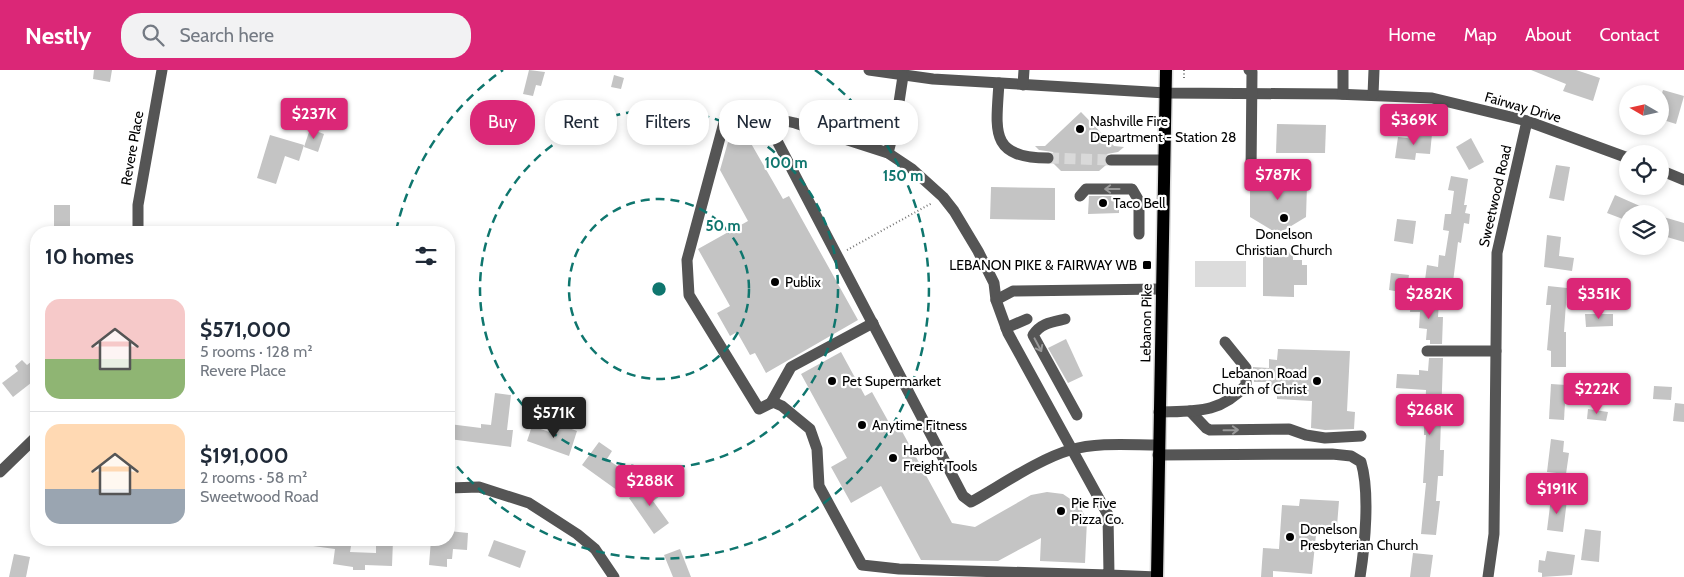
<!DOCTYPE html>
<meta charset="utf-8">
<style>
:root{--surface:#fff;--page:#f2f2f3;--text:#1f2937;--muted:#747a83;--line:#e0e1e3;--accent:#db2777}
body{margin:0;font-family:Cabin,sans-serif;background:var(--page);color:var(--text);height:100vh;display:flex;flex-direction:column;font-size:19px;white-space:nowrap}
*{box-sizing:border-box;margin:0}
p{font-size:16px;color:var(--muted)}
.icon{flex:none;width:28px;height:28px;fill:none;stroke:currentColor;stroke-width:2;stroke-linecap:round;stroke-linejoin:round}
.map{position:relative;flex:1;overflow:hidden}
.details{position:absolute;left:30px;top:156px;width:425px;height:320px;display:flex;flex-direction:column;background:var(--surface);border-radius:20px;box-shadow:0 2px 8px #0003}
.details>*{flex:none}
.top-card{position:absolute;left:470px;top:30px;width:475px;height:45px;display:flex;gap:10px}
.needle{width:32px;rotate:279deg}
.controls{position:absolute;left:1619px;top:15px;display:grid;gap:10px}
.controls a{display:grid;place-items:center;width:50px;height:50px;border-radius:50%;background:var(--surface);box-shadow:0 2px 8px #0003;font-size:25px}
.price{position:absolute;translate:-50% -42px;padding:0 11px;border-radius:5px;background:var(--accent);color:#fff;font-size:16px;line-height:32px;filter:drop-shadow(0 1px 2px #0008)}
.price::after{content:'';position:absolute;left:50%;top:30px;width:15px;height:11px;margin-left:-8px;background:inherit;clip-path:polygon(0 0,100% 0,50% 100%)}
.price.on{background:#222;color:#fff}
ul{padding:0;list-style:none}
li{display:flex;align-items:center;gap:15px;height:125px;padding:0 15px}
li+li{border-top:1px solid var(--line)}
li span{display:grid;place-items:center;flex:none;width:140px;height:100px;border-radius:15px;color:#555}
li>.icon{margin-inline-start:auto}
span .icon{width:60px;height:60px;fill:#fffc;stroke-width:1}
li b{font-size:21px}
h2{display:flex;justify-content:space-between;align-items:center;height:60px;padding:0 15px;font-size:21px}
.chip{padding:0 18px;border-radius:20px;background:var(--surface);box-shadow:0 2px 8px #0003;font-size:18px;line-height:45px}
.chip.on{background:var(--accent);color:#fff}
header{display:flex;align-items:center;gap:30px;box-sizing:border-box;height:70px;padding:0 25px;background:var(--accent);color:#fff}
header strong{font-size:24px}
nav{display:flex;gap:28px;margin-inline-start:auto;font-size:18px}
.search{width:350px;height:45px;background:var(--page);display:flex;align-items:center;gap:12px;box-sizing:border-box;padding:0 18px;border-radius:20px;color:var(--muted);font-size:19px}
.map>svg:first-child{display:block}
</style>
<header>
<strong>Nestly</strong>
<div class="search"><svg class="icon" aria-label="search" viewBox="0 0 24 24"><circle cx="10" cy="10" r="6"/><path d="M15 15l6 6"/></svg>Search here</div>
<nav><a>Home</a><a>Map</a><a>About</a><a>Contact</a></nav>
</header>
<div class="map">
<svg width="1684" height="507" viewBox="0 0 1684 507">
<rect width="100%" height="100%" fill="#fff"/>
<rect fill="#dcdcdc" x="1195" y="191" width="51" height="26"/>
<g fill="#c4c4c4">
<polygon points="94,0 112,0 110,12 93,9"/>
<polygon points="529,0 545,2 541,16 536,15 533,26 523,24"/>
<polygon points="1531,0 1576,0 1600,8 1593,31 1563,21 1566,14"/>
<polygon points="614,5 624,8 621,19 611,17"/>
<polygon points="1663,20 1684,26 1676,54 1660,49 1660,29"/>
<polygon points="1081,42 1114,76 1124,77 1118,82 1107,84 1104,90 1106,95 1099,101 1061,101 1053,93 1055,88 1053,82 1039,80 1035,76 1045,76"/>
<polygon points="1277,54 1326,55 1325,83 1276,83"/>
<polygon points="310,59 324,64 318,82 304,77"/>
<polygon points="1416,62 1432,64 1430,84 1416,83 1415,90 1395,88 1398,67 1415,69"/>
<polygon points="745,63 783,129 789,126 858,250 766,303 755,283 750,285 737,262 730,266 717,243 730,236 698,179 748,151 720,100 728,72"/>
<polygon points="270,65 304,75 299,91 285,86 276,114 257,108"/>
<polygon points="1471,68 1484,92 1469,100 1456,77"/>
<polygon points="1284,95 1284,103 1307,115 1306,147 1278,164 1250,147 1250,115"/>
<polygon points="1556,95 1570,97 1564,131 1549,128"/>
<polygon points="1451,106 1468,109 1464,135 1467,135 1465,143 1470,144 1469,154 1464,153 1461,173 1458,172 1452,220 1449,220 1449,227 1435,225 1437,212 1425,210 1427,195 1438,197 1439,185 1445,186 1449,161 1443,160 1445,144 1451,144 1454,121 1448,120"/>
<polygon points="991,117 1055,118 1055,150 990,149"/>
<polygon points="1615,125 1658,144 1628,144 1628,151 1607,143"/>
<polygon points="1089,126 1119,126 1119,143 1088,144"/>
<rect x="54" y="135" width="16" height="27"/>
<polygon points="1660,146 1684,153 1684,172 1660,165"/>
<polygon points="1397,149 1416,151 1413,174 1394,171"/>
<polygon points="1547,165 1561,167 1559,186 1574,188 1572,201 1544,197"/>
<polygon points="1269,182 1293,182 1293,190 1302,190 1302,195 1307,195 1307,215 1294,215 1294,227 1263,226 1263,184"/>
<polygon points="1391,203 1409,205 1406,223 1389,220"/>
<polygon points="1548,216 1567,218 1564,262 1566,262 1566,297 1551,297 1551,281 1547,280 1551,235 1546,235"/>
<polygon points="1411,230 1439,232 1438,247 1443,247 1442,274 1430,274 1430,270 1426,270 1427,259 1419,258 1420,242 1410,242"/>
<polygon points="1585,244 1613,244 1613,256 1586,257"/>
<polygon points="1066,269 1083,306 1068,313 1048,278"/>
<polygon points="1278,279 1350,281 1347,341 1355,342 1354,359 1325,360 1311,358 1312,331 1277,329 1277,320 1269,320 1269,312 1254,312 1253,297 1269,298 1269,289 1277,290"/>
<polygon points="841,282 865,326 872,322 892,358 898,354 952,453 975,457 1031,425 1047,422 1063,424 1079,435 1087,450 1085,493 1040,491 1041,468 998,491 921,490 881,416 851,433 831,397 847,388 801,304"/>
<polygon points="36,288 36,309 13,327 2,313 18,301 15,296 22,290 27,295"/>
<polygon points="1429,288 1443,288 1440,380 1444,380 1443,406 1438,406 1436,431 1440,431 1436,465 1421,464 1426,413 1423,413 1426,365 1424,365 1424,353 1419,352 1419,342 1425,342 1426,320 1396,318 1397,304 1419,305 1419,300 1428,301"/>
<polygon points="1551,314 1566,315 1564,350 1549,349"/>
<polygon points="1654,316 1672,317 1671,330 1653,329"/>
<polygon points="495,323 511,325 507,360 513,360 511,377 449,369 449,354 481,358 481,354 491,355"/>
<polygon points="1675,333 1684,334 1684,352 1673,351"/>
<polygon points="1588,339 1608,342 1606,351 1587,349"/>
<polygon points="558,354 577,361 569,386 527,371 532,356 555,364"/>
<polygon points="1551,369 1564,371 1563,382 1569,383 1566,404 1547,402"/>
<polygon points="599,372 612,381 607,389 633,407 621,423 582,395"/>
<polygon points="654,411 663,424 653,431 669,453 654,464 629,428"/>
<polygon points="1551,428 1567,430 1563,462 1547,460"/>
<polygon points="1300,429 1339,431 1337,456 1317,455 1312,504 1273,501 1273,507 1261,507 1263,478 1279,479 1282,435 1299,436"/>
<polygon points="1585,459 1601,461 1599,492 1581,490"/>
<polygon points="449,461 468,463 467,480 453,479 452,489 447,489 447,497 429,495 431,470 449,470"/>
<polygon points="313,470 352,470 350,482 376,483 376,470 393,470 392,496 365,495 365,500 353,500 353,497 333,494 335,479 313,476"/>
<polygon points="494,470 526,481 520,498 488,486"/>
<polygon points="680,479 691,507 673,507 664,485"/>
<polygon points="1547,481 1575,485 1572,505 1542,507 1542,503 1538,502 1539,490 1545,491"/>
<polygon points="1413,483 1433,485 1430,507 1410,507"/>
<polygon points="14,484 30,487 26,507 9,507"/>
</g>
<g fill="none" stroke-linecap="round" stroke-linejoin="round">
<polyline stroke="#d9d9d9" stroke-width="11" stroke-dasharray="11 5.5" stroke-linecap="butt" points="1048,88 1111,90"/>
<g stroke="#dbdbdb" stroke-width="15">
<polyline id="major" points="1157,507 1166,0"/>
</g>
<g stroke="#777" stroke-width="2" stroke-dasharray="1 2.5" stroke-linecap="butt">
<polyline points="1184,8 1184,0"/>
<polyline points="847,180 932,133"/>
</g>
<g stroke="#555" stroke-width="11">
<polyline points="869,0 933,9 1166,23 1335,24 1432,28 1527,51 1628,88"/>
<polyline points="1249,0 1252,2 1251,102"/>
<path d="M999 13C996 61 989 88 1048 88"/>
<polyline points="1023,15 1024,0"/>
<polyline points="1343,24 1343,0"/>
<polyline points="1373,25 1374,0"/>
<path d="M764 46 963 426 971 432C1000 416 1039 389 1070 380 1098 372 1129 375 1158 375"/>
<polyline points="888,83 896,52 903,6"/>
<polyline points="1111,90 1164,90"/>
<polyline points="1660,100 1684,110"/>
<polyline points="1080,126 1086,119 1132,119 1139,131 1139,164"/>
<polyline points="138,162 138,135 162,0"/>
<polyline points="996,230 1013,221 1161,219"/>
<path d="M1065 249C1052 252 1041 253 1033 265L1077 345"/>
<polyline points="1006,258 1027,249"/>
<polyline points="1427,281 1496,281"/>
<polyline points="771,333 791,297 873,253"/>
<polyline points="1190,341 1206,358 1210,360 1289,359 1306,365 1325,368 1361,366"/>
<path d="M1159 342C1195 341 1220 344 1246 315V298L1225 272"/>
<path d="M1158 385 1332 384 1351 386 1361 392C1370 422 1365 475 1360 507"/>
<polyline points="0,402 36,367"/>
<polyline points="449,418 479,417 529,433 577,464 595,479 614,507"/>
<polyline points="1109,505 899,499 862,495 819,416 817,379 810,359 782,336 773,332 759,339 689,225 687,190 725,49 733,39 795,53 888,83 912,99 943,127 954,141 978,181 994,213 996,230 1008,263 1108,445 1109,505 1157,507"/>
<polyline points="1488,507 1494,464 1497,183 1527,51"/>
</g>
<use href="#major" stroke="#000" stroke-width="12"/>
</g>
<defs><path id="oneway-shaft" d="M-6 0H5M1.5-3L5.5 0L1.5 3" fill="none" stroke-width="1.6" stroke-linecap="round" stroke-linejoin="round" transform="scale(1.25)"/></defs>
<g stroke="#999">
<use href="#oneway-shaft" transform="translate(1112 119) rotate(-180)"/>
<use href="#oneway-shaft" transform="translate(1038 275) rotate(62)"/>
<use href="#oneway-shaft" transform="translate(1231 360) rotate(-1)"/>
</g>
<g fill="none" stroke="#0f766e" stroke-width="2.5" stroke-dasharray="9 6">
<circle cx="659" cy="219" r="90"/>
<circle cx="659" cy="219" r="179"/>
<path d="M396 161A269 269 0 0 1 503 0M815 0A269 269 0 1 1 450 388"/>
</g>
<g fill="#000" stroke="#fff" stroke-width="2">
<circle cx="1080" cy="59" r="5"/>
<circle cx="1103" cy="133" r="5"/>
<circle cx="1284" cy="148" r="5"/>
<rect x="1142" y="190" width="10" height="10" rx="2.5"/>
<circle cx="775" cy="212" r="5"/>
<circle cx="832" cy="311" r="5"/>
<circle cx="1317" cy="311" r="5"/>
<circle cx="862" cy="355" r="5"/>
<circle cx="893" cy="388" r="5"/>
<circle cx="1061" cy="441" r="5"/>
<circle cx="1290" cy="467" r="5"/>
</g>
<g text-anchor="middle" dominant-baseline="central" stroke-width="4.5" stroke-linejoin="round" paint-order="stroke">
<g font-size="14" fill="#000" stroke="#fff">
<text transform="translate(1523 37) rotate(16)">Fairway Drive</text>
<text transform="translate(132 78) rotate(-80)">Revere Place</text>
<text transform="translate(1495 126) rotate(-77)">Sweetwood Road</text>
<text transform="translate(1146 253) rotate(-89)">Lebanon Pike</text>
</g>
<g font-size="14" fill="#000" stroke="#fff" text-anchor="start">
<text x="1090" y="51">Nashville Fire<tspan x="1090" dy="16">Department - Station 28</tspan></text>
<text x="1113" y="133">Taco Bell</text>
<text x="1284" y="164" text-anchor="middle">Donelson<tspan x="1284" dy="16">Christian Church</tspan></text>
<text x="1137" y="195" text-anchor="end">LEBANON PIKE &amp; FAIRWAY WB</text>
<text x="785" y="212">Publix</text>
<text x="1307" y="303" text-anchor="end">Lebanon Road<tspan x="1307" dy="16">Church of Christ</tspan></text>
<text x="842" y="311">Pet Supermarket</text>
<text x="872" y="355">Anytime Fitness</text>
<text x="903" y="380">Harbor<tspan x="903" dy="16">Freight Tools</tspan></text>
<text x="1071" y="433">Pie Five<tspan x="1071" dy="16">Pizza Co.</tspan></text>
<text x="1300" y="459">Donelson<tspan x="1300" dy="16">Presbyterian Church</tspan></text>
</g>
</g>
<circle cx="659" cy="219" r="8" fill="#0f766e" stroke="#fff" stroke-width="2.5"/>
<g font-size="15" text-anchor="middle" font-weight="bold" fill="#0f766e" stroke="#fff" stroke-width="4.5" stroke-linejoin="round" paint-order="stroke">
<text x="786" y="98">100 m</text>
<text x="903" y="111">150 m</text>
<text x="723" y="161">50 m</text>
</g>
</svg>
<div class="controls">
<a><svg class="needle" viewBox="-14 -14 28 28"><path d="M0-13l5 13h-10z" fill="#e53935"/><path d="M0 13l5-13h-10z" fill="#747a83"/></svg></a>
<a><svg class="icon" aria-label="locate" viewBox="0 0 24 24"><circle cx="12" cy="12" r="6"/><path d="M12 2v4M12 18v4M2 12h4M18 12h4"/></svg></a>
<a><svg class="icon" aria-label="layers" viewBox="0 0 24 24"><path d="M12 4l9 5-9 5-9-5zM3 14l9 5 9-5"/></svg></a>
</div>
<b class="price" style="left:314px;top:70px">$237K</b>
<b class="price" style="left:1414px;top:76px">$369K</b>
<b class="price" style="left:1278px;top:131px">$787K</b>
<b class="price" style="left:1429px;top:250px">$282K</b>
<b class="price" style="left:1599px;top:250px">$351K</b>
<b class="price" style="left:1597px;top:345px">$222K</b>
<b class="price" style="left:1430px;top:366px">$268K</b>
<b class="price on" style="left:554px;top:369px">$571K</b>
<b class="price" style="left:650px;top:437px">$288K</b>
<b class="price" style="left:1557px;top:445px">$191K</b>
<div class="top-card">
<a class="chip on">Buy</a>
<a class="chip">Rent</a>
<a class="chip">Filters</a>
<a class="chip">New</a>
<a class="chip">Apartment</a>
</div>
<section class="details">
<h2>10 homes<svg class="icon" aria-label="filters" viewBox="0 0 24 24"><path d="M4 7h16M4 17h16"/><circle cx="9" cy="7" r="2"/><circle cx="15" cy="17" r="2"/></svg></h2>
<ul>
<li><span style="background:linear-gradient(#f6c9c9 60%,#8fb573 0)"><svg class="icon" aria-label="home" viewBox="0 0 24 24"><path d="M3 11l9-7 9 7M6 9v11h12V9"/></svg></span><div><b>$571,000</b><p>5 rooms · 128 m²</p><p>Revere Place</p></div></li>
<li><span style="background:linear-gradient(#ffd9b3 65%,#9aa5b1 0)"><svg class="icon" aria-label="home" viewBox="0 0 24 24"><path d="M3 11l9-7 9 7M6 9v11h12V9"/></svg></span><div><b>$191,000</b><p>2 rooms · 58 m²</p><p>Sweetwood Road</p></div></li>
</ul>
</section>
</div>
